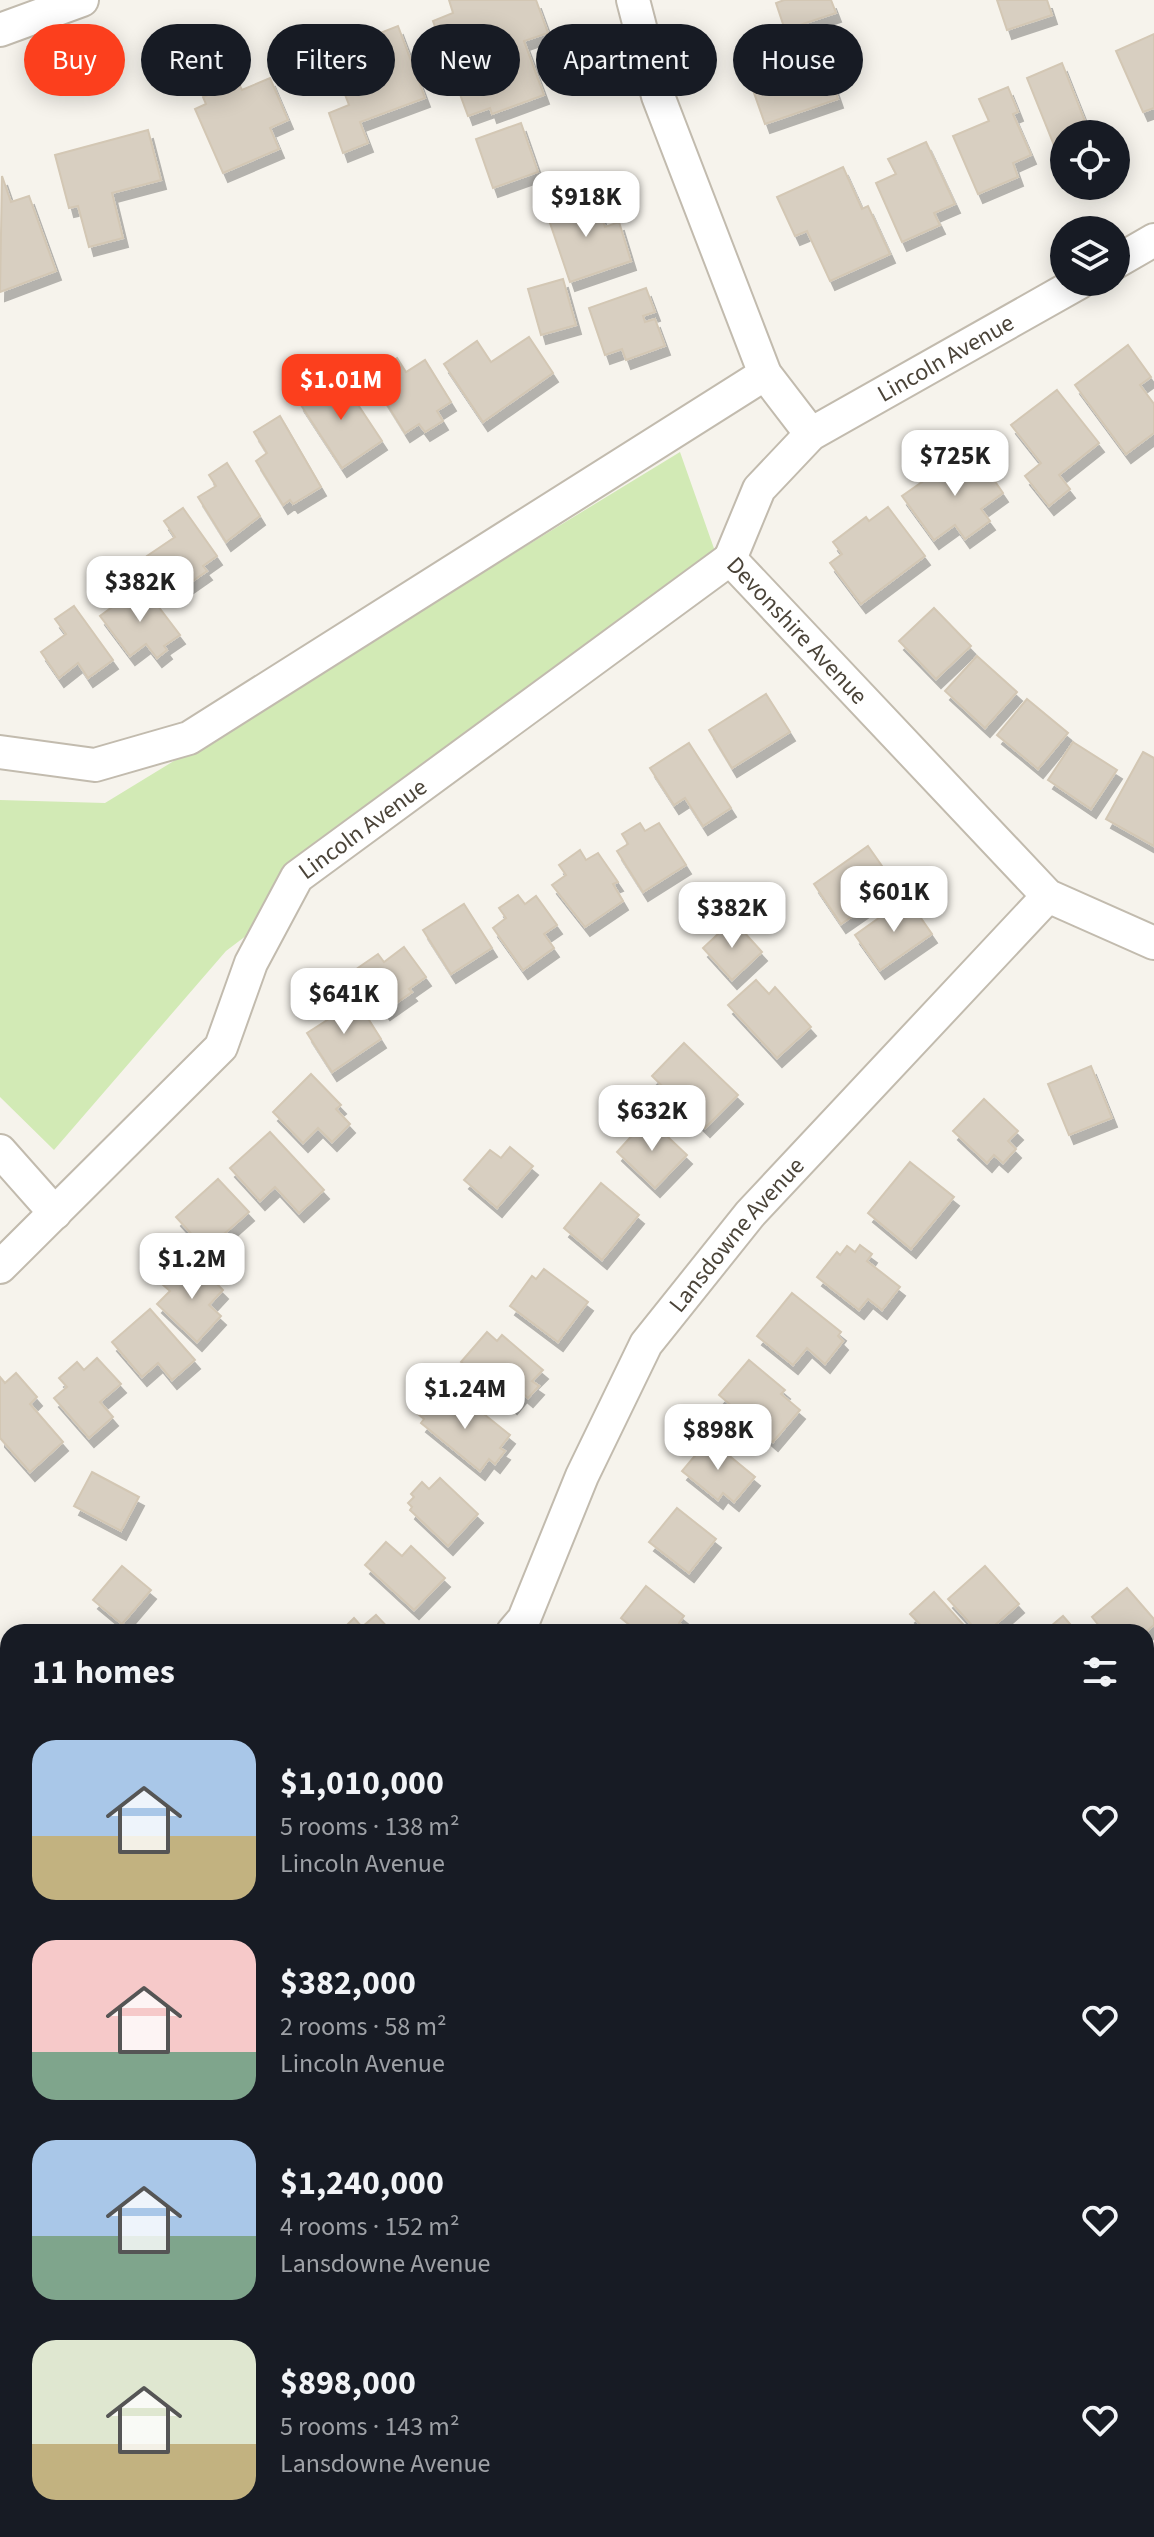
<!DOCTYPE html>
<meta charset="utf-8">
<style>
:root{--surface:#171b24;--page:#242831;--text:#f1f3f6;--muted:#9ea1a6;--accent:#fc3f1d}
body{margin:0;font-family:"Source Sans 3",sans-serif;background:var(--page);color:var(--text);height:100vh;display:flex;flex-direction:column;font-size:30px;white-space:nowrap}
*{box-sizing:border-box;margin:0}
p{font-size:26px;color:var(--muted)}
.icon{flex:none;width:44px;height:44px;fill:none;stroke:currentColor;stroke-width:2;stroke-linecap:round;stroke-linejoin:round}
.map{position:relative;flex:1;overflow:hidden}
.details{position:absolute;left:0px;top:1624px;width:1154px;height:914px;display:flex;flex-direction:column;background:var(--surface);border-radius:24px 24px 0 0;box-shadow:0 4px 20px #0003}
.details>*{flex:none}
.top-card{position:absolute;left:24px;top:24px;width:1106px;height:72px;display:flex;gap:16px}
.buttons{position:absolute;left:1050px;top:120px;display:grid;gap:16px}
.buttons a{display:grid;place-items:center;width:80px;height:80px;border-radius:50%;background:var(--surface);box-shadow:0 4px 20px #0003;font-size:40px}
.price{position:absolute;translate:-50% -68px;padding:0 18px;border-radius:16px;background:#fff;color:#222;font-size:26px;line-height:52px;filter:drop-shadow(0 2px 4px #0008)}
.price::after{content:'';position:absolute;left:50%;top:48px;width:24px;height:18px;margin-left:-12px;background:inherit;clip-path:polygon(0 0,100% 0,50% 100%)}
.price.active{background:var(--accent);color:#fff}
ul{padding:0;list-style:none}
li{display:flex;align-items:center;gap:24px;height:200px;padding:0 32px}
li span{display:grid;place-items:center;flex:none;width:224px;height:160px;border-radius:24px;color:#555}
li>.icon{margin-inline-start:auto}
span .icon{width:96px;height:96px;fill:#fffc;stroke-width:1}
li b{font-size:34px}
h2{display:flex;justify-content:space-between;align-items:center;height:96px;padding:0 32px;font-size:34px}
.tag{padding:0 28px;border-radius:36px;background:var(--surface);box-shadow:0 4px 20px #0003;font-size:28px;line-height:72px}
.tag.active{background:var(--accent);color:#fff}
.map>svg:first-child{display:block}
</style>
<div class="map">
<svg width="1154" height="2537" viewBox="0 0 1154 2537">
<defs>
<filter id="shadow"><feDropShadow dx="5" dy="9" stdDeviation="0" flood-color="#0004"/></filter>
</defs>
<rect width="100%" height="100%" fill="#f6f3ec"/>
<polygon fill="#d2eab5" points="680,452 723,574 226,951 54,1150 0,1097 0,800 105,803"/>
<g fill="#d8cfc1" stroke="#d3c7b4" stroke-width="2" filter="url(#shadow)">
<polygon points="449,0 536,0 548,33 524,41 544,95 492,114 490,108 468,116 433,21 453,13"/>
<polygon points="784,0 831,0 836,13 785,30 776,3"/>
<polygon points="997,0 1047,0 1052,15 1007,30"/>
<polygon points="398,26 425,98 360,122 368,143 343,153 329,113 349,105 329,53"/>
<polygon points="813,30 823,57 802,64 804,71 826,64 838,99 765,124 747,73 776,63 770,46"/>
<polygon points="1154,34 1154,108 1143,112 1116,51"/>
<polygon points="1062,63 1090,134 1064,134 1064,146 1056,150 1027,78"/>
<polygon points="270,78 288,120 270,128 279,149 223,173 195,109 206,104 203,97 238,82 242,90"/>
<polygon points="1008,87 1018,112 1013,114 1031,155 1013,163 1018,177 978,194 953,136 989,121 979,99"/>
<polygon points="521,123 538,172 493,188 476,139"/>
<polygon points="148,130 161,180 112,193 123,238 89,247 78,206 69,208 55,155"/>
<polygon points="926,142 955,204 934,213 940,225 902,242 876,183 896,174 888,159"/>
<polygon points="843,167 862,209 868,206 890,254 830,281 807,231 795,236 777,197"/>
<polygon points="2,176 11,202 29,196 56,271 0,292"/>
<polygon points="576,193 582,209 597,204 605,227 619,222 631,261 570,282 549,220 556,217 551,201"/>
<polygon points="563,279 576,325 541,335 528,289"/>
<polygon points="646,288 655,312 643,316 645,322 655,319 665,346 626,360 622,349 605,355 589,308"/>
<polygon points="529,337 553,373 483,422 444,364 477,341 491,362"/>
<polygon points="1128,345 1151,377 1140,385 1154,404 1154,433 1126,454 1075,385"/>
<polygon points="397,358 406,372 425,360 451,402 437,411 443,421 425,432 419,424 405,433 369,375"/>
<polygon points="339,376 382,441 342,468 299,402"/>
<polygon points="1057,390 1099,443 1059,475 1070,489 1049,506 1025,476 1041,463 1011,425"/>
<polygon points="280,416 321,487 293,504 290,500 283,505 256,461 267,453 254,432"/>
<polygon points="974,451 1003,493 981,509 990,521 965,539 955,525 934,540 902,496 955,459 957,463"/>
<polygon points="227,463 260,516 226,542 198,497 216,486 209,475"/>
<polygon points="888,507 925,556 861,604 830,563 842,554 833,542 866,517 869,521"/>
<polygon points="183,508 217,556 203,566 207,571 187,585 182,577 168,587 147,556 175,537 164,521"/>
<polygon points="142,585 180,635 164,646 167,650 157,658 146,644 130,656 100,616"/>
<polygon points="74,606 113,660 88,678 78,663 59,678 41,652 66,634 55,619"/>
<polygon points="934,608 971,646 936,679 899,641"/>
<polygon points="977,656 1017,692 985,728 945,691"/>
<polygon points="766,694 790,732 732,768 709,730"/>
<polygon points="1027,699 1068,733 1038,769 997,735"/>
<polygon points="1073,742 1117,770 1091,809 1048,780"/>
<polygon points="689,743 731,808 703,826 685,798 674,805 650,768"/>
<polygon points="1143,752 1154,758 1154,846 1106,819"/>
<polygon points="640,823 645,831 659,823 686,865 643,892 617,851 628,844 622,834"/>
<polygon points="868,846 896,886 841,924 814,884"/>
<polygon points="580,850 586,860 598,853 618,882 613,884 623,901 585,927 552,885 566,875 559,865"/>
<polygon points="518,895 525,904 536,896 557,925 544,934 554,948 523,970 493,928 506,918 499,908"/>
<polygon points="907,898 932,934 880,970 855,935"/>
<polygon points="464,904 492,948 451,974 423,930"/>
<polygon points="733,920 762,952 732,980 703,948"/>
<polygon points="404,947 426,977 409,989 412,992 385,1011 355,970 378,954 384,962"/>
<polygon points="756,980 769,994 775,987 811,1027 777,1058 728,1005"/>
<polygon points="357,1001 381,1039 332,1072 307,1033"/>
<polygon points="684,1043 738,1095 705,1128 652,1076"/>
<polygon points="1091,1066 1112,1118 1069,1135 1048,1084"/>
<polygon points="311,1074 341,1105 336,1109 350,1124 332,1142 318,1128 303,1143 273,1112"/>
<polygon points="984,1099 1018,1131 1008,1141 1016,1149 1003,1163 994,1155 987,1163 953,1131"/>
<polygon points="648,1118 687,1155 655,1188 617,1152"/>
<polygon points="270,1132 324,1190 299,1213 275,1187 260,1201 230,1168"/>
<polygon points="510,1147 533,1166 497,1208 464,1180 490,1150 501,1158"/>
<polygon points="910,1162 954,1197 911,1249 868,1213"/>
<polygon points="218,1179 249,1212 206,1250 176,1217"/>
<polygon points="601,1183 639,1215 602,1260 564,1228"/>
<polygon points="860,1245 872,1254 867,1261 900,1287 882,1310 868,1299 859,1310 817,1277 837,1252 840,1255 847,1246 855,1252"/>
<polygon points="198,1265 223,1290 209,1305 221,1316 197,1342 157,1304 170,1291 163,1285 179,1268 188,1276"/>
<polygon points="544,1269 588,1302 558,1342 510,1306 532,1276 536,1279"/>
<polygon points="792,1293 841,1332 838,1336 843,1341 825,1364 807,1348 793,1365 757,1336"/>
<polygon points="150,1309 195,1360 172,1380 158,1363 142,1377 112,1342"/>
<polygon points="487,1332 497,1341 502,1335 543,1370 532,1381 539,1386 528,1398 522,1393 512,1405 461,1362"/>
<polygon points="97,1358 121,1384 100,1402 113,1417 89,1438 54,1398 67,1387 59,1378 77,1362 84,1370"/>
<polygon points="749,1360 785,1390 781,1394 800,1410 773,1442 719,1395"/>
<polygon points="16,1373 37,1397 30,1404 63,1442 30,1472 0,1438 0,1377 5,1383"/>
<polygon points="436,1392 460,1412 469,1402 510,1435 500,1448 505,1451 495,1464 489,1459 480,1471 421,1423 424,1419 418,1414"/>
<polygon points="709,1439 755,1477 734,1502 723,1493 718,1500 682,1471"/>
<polygon points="92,1472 139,1497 121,1531 74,1506"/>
<polygon points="440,1478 478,1514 448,1546 410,1510 412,1507 408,1503 414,1497 411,1494 422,1482 429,1489"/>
<polygon points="677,1508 716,1539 689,1573 649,1542"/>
<polygon points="386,1542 402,1556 411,1546 445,1578 414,1610 365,1565"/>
<polygon points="122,1566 151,1590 122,1624 93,1600"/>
<polygon points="985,1566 1019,1604 987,1632 978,1632 948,1599"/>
<polygon points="646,1586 684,1616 679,1623 689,1632 638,1632 621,1618"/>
<polygon points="1127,1588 1154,1619 1154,1625 1146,1632 1104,1632 1092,1617"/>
<polygon points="934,1592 970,1632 927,1632 910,1614"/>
<polygon points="376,1615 392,1632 340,1632 354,1618 362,1627"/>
<polygon points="1063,1616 1077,1632 1044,1632"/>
<polygon points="0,1861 8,1866 8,1920 5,1918 0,1926"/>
<polygon points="1151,1881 1154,1885 1154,1958 1146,1949 1146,1886"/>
<polygon points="1146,2307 1154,2316 1154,2359 1146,2366"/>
<polygon points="422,2530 426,2536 434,2530 450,2530 456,2537 414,2537"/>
</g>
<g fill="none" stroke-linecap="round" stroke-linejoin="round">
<g stroke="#c2bbae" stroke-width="36">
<g id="minor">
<polyline points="633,0 658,96 765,374 811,434"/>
<polyline points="0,30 82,0"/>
<polyline points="1116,262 1154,240"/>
<path id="s1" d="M730 559 1048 896 1154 943"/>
<path id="s2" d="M730 559 759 489 811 434 1080 282"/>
<polyline points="0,752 95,765 189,738 765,374"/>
<polyline points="0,1151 55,1213"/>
<path id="s3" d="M0 1267 221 1047 251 963 297 877 730 559"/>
<path id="s4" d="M513 1632 524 1619 582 1476 646 1344 750 1214 1048 896"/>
<polyline points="0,1719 8,1725"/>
<polyline points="1146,1756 1154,1749"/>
<polyline points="1146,2470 1154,2464"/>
<polyline points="614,2530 628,2537"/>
<polyline points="249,2537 257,2530"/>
<polyline points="1066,2537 1074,2530"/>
</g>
</g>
<use href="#minor" stroke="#fff" stroke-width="32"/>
</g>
<g text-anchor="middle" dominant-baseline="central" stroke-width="7" stroke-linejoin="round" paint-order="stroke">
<g font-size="24" fill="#4b4439" stroke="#fff">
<text stroke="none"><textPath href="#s2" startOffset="306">Lincoln Avenue</textPath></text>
<text stroke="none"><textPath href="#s1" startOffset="98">Devonshire Avenue</textPath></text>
<text stroke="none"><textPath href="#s3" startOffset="580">Lincoln Avenue</textPath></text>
<text stroke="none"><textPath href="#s4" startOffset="460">Lansdowne Avenue</textPath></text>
</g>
</g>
</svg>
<div class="buttons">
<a><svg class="icon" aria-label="locate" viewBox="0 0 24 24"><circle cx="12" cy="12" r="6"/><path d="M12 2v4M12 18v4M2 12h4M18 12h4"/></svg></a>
<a><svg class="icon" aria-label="layers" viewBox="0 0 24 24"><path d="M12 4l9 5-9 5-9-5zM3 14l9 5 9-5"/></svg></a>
</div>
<b class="price" style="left:586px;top:239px">$918K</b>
<b class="price active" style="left:341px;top:422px">$1.01M</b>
<b class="price" style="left:955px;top:498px">$725K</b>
<b class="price" style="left:140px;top:624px">$382K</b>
<b class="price" style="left:894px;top:934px">$601K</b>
<b class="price" style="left:732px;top:950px">$382K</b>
<b class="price" style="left:344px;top:1036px">$641K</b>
<b class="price" style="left:652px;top:1153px">$632K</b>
<b class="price" style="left:192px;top:1301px">$1.2M</b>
<b class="price" style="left:465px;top:1431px">$1.24M</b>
<b class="price" style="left:718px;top:1472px">$898K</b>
<div class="top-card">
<a class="tag active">Buy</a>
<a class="tag">Rent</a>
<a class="tag">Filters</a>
<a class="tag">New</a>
<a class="tag">Apartment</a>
<a class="tag">House</a>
</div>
<section class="details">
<h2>11 homes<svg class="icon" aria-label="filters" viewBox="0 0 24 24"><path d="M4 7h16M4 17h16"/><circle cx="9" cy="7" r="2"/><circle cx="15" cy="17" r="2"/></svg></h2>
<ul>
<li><span style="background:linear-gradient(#a9c7e8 60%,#c2b280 0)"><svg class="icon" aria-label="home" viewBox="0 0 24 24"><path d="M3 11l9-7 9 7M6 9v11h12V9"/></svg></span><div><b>$1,010,000</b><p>5 rooms · 138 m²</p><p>Lincoln Avenue</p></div><svg class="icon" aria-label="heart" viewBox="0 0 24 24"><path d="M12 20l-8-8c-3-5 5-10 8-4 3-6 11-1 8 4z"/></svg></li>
<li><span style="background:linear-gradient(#f6c9c9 70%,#7fa58c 0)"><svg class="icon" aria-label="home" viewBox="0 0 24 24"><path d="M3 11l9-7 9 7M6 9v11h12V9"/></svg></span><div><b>$382,000</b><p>2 rooms · 58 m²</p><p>Lincoln Avenue</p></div><svg class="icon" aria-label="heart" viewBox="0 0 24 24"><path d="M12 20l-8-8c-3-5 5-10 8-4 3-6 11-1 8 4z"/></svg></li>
<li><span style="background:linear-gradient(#a9c7e8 60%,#7fa58c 0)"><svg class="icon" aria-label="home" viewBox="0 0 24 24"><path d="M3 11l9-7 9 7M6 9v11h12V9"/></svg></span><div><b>$1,240,000</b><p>4 rooms · 152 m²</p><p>Lansdowne Avenue</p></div><svg class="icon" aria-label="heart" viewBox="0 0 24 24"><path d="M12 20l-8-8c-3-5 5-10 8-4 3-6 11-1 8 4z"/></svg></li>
<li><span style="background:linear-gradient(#dfe7d0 65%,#c2b280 0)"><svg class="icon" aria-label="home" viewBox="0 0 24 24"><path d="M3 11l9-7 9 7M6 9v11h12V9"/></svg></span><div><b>$898,000</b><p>5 rooms · 143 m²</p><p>Lansdowne Avenue</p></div><svg class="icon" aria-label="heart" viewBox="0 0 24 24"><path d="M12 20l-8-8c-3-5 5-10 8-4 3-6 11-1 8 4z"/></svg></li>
</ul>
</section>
</div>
